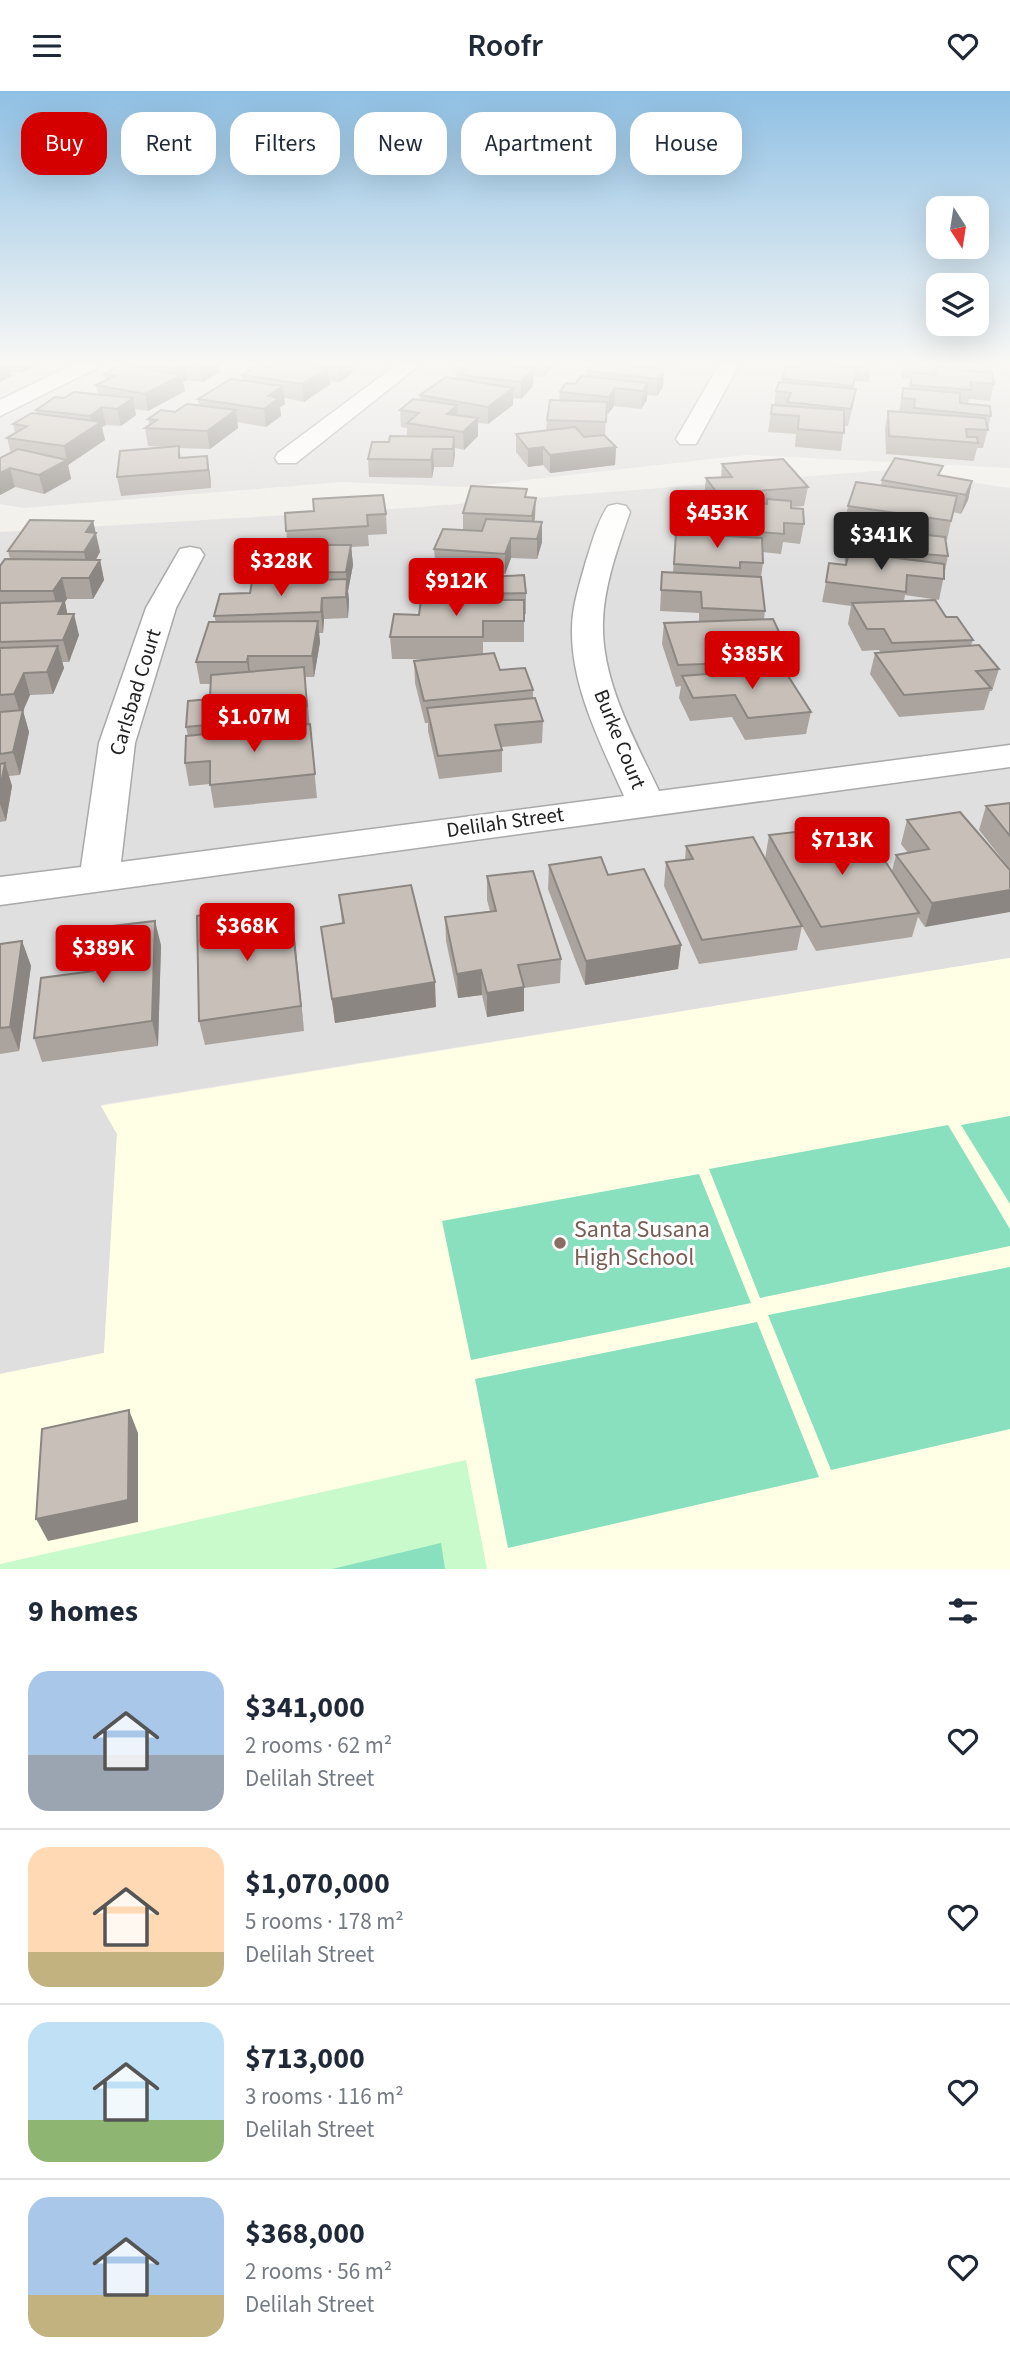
<!DOCTYPE html>
<meta charset="utf-8">
<style>
:root{--surface:#fff;--page:#f2f2f3;--text:#1f2937;--muted:#747a83;--line:#e0e1e3;--accent:#d40000}
body{margin:0;font-family:"Source Sans 3",sans-serif;background:var(--page);color:var(--text);height:100vh;display:flex;flex-direction:column;font-size:26px;white-space:nowrap}
*{box-sizing:border-box;margin:0}
p{font-size:23px;color:var(--muted)}
.icon{flex:none;width:38px;height:38px;fill:none;stroke:currentColor;stroke-width:2;stroke-linecap:round;stroke-linejoin:round}
.map{position:relative;height:1478px;overflow:hidden}
.sheet{display:flex;flex-direction:column;background:var(--surface);flex:1}
.sheet>*{flex:none}
.hud{position:absolute;left:21px;top:21px;width:970px;height:63px;display:flex;gap:14px}
.needle{width:46px;rotate:168deg}
.buttons{position:absolute;left:926px;top:105px;display:grid;gap:14px}
.buttons a{display:grid;place-items:center;width:63px;height:63px;border-radius:14px;background:var(--surface);box-shadow:0 7px 28px #0002;font-size:35px}
.price{position:absolute;translate:-50% -60px;padding:0 16px;border-radius:7px;background:var(--accent);color:#fff;font-size:23px;line-height:46px;filter:drop-shadow(0 2px 4px #0008)}
.price::after{content:'';position:absolute;left:50%;top:42px;width:21px;height:16px;margin-left:-10px;background:inherit;clip-path:polygon(0 0,100% 0,50% 100%)}
.price.on{background:#222;color:#fff}
ul{padding:0;list-style:none}
li{display:flex;align-items:center;gap:21px;height:175px;padding:0 28px}
li+li{border-top:2px solid var(--line)}
li span{display:grid;place-items:center;flex:none;width:196px;height:140px;border-radius:21px;color:#555}
li>.icon{margin-inline-start:auto}
span .icon{width:84px;height:84px;fill:#fffc;stroke-width:1}
li b{font-size:30px}
h2{display:flex;justify-content:space-between;align-items:center;height:84px;padding:0 28px;font-size:30px}
.chip{padding:0 24px;border-radius:21px;background:var(--surface);box-shadow:0 7px 28px #0002;font-size:24px;line-height:63px}
.chip.on{background:var(--accent);color:#fff}
header{display:flex;justify-content:space-between;align-items:center;height:91px;padding:0 28px;background:var(--surface);font-size:32px;font-weight:600}
.map>svg:first-child{display:block}
</style>
<header><svg class="icon" aria-label="menu" viewBox="0 0 24 24"><path d="M4 6h16M4 12h16M4 18h16"/></svg>Roofr<svg class="icon" aria-label="heart" viewBox="0 0 24 24"><path d="M12 20l-8-8c-3-5 5-10 8-4 3-6 11-1 8 4z"/></svg></header>
<div class="map">
<svg width="1010" height="1478" viewBox="0 0 1010 1478">
<rect width="100%" height="100%" fill="#f2efe9"/>
<g fill="#e0dfdf">
<polygon points="0,272 1010,272 1010,377 746,364 465,396 342,391 23,417 0,413"/>
<polygon points="888,379 1010,397 1010,867 101,1014 117,1043 104,1262 0,1283 0,441 407,417"/>
</g>
<polygon fill="#ffffe5" points="1010,867 1010,1478 0,1478 0,1283 104,1262 117,1043 101,1015"/>
<polygon fill="#c8facc" points="466,1369 487,1478 0,1478 0,1473"/>
<g fill="#88e0be">
<polygon points="1010,1025 1010,1113 961,1034"/>
<polygon points="948,1034 1010,1138 1010,1155 760,1207 709,1078"/>
<polygon points="699,1083 751,1212 471,1269 442,1130"/>
<polygon points="1010,1176 1010,1338 831,1379 768,1224"/>
<polygon points="757,1231 819,1386 508,1457 475,1288"/>
<polygon points="441,1452 445,1478 332,1478"/>
</g>
<g fill="none" stroke-linecap="round" stroke-linejoin="round">
<g stroke="#a9a9a9" stroke-width="3">
<g id="street">
<polygon points="76,272 102,272 99,276 0,325 0,309"/>
<polygon points="399,272 422,272 296,372 278,372 275,367 278,362"/>
<polygon points="720,272 740,272 696,353 680,353 676,348"/>
<path d="M617 413 626 415 630 421C618 456 604 494 603 531 601 590 635 649 659 700L1010 654V676L0 814V786L81 776 99 652 146 517 180 458 190 456 200 458 204 464 176 517 135 652 121 771 624 705C601 653 571 596 572 538 572 515 580 492 586 470 592 452 597 431 608 415Z"/>
</g>
</g>
<use href="#street" fill="#fff" fill-rule="evenodd"/>
</g>
<g fill="#aba49e">
<polygon points="0,272 39,272 40,273 21,282 11,280 12,285"/>
<polygon points="133,272 219,272 220,281 202,291 187,289 183,291 185,300 148,320 135,318 136,324 121,335 106,334 102,336 105,349 68,374 71,388 44,403 15,396 0,404 11,362 7,347 15,342 13,333 37,323 36,319 64,307 98,303 96,294 105,289 104,283 133,275"/>
<polygon points="278,272 352,272 353,282 339,291 330,290 330,293 304,311 284,307 285,313 280,316 281,325 266,336 237,331 238,337 210,358 179,357 181,367 207,365 210,383 211,397 121,405 117,386 166,356 148,355 145,337 149,334 148,328 199,315 198,308 243,289 242,284 271,276"/>
<polygon points="462,272 555,272 544,286 533,285 533,295 521,308 513,307 513,314 488,333 478,332 478,345 464,359 455,357 453,376 434,376 432,387 369,386 368,368 389,351 407,346 407,337 401,336 400,319 420,309 420,304 456,288 455,278"/>
<polygon points="594,272 679,272 676,279 661,278 663,296 657,305 647,304 647,309 641,318 614,315 608,323 606,323 605,345 616,356 615,374 550,382 543,374 528,376 516,361 516,343 546,340 547,329 559,309 560,301 587,285 587,280"/>
<polygon points="794,272 872,272 869,291 855,290 853,298 853,315 848,335 844,335 841,360 795,356 796,343 768,341 772,314 774,314 776,300 781,291 782,288 793,276"/>
<polygon points="902,272 994,272 992,282 994,293 990,310 969,308 968,312 991,325 983,357 977,357 974,370 886,363 885,337 888,320 899,321 903,297 908,298 910,287 902,287 901,278"/>
<polygon points="722,373 808,396 804,415 791,416 804,433 800,453 783,451 781,463 762,461 763,472 761,486 765,520 764,528 780,543 777,565 780,570 779,577 811,621 806,643 745,649 732,626 690,630 679,607 681,595 676,596 662,553 664,532 699,531 699,522 660,520 662,481 673,481 676,442 711,444 714,419 704,406 706,387 721,386"/>
<polygon points="940,384 972,390 968,409 961,423 953,421 947,449 945,449 948,465 939,509 905,504 904,510 946,526 973,549 971,554 999,578 992,600 990,600 984,619 899,626 870,583 875,562 880,561 879,559 862,560 848,533 851,515 822,511 826,491 845,474 844,446 846,434 844,434 848,415 881,394 882,389"/>
<polygon points="527,406 535,426 534,431 542,451 537,468 511,467 505,483 489,482 489,486 526,502 526,523 524,523 524,551 483,551 483,563 500,579 533,599 533,607 543,630 542,652 502,656 502,681 439,688 428,640 428,632 425,632 415,592 414,570 437,568 392,568 390,546 419,524 433,509 433,502 419,502 418,481 435,469 434,458 463,439 463,422"/>
<polygon points="285,422 386,423 387,443 368,444 369,455 351,456 353,474 348,500 349,509 348,527 324,528 323,542 319,542 320,551 314,586 305,586 317,707 214,717 210,693 189,695 185,672 188,645 186,636 210,608 211,593 200,593 196,571 216,531 214,525 250,502 262,491 261,482 284,459 287,449"/>
<polygon points="93,430 100,461 96,469 100,469 104,489 93,508 67,508 65,511 67,523 79,544 69,571 62,571 64,577 53,603 30,604 23,620 29,641 20,684 9,685 12,695 6,730 0,731 0,475 10,468 8,460"/>
<polygon points="1010,712 1010,778 979,739 986,715"/>
<polygon points="960,721 925,836 918,826 912,846 816,860 802,835 797,859 699,873 664,795 666,771 685,769 686,755 765,768 769,744 838,748 892,780 896,764 908,762 901,753 907,729"/>
<polygon points="549,774 681,854 678,878 585,894 548,798"/>
<polygon points="487,785 561,868 560,892 524,897 524,920 487,926 482,904 458,907 446,850 445,826 490,820 487,809"/>
<polygon points="339,804 436,916 335,932 321,836 342,832"/>
<polygon points="290,813 304,940 205,954 199,930"/>
<polygon points="22,850 31,875 19,960 0,963 0,853"/>
<polygon points="161,854 158,955 42,971 34,947 93,880"/>
</g>
<g fill="#8b8681">
<polygon points="0,272 9,272 12,285 0,291"/>
<polygon points="19,272 39,272 40,273 21,282"/>
<polygon points="185,272 187,289 183,291 185,300 148,320 145,303 175,287 174,278"/>
<polygon points="205,272 219,272 220,281 202,291 200,275"/>
<polygon points="340,272 352,272 353,282 339,291 338,275"/>
<polygon points="544,272 555,272 544,286"/>
<polygon points="328,277 330,293 304,311 302,293"/>
<polygon points="534,278 533,295 521,308 521,291"/>
<polygon points="664,279 663,296 657,305 658,288"/>
<polygon points="648,292 647,309 641,318 643,300"/>
<polygon points="283,295 285,313 280,316 281,325 266,336 264,318 268,305"/>
<polygon points="513,297 513,314 488,333 488,316"/>
<polygon points="615,297 614,315 608,323 609,306"/>
<polygon points="133,307 136,324 121,335 117,318"/>
<polygon points="457,314 458,332 447,323"/>
<polygon points="102,316 106,334 102,336 105,349 68,374 64,355 93,336 90,325"/>
<polygon points="236,319 238,337 210,358 207,340"/>
<polygon points="478,327 478,345 464,359 463,341"/>
<polygon points="454,346 455,364 453,376 453,358"/>
<polygon points="543,356 543,374 528,376 528,358"/>
<polygon points="616,356 615,374 550,382 550,364"/>
<polygon points="433,358 434,376 432,387 431,369"/>
<polygon points="207,365 210,383 211,397 208,379"/>
<polygon points="67,369 71,388 44,403 39,384"/>
<polygon points="10,377 15,396 0,404 0,382"/>
<polygon points="972,390 968,409 961,423 966,404"/>
<polygon points="536,407 535,426 532,445 532,425"/>
<polygon points="93,430 100,461 88,481 84,461 86,441"/>
<polygon points="542,431 542,451 537,468 537,448"/>
<polygon points="511,447 511,467 505,483 505,463"/>
<polygon points="351,454 353,474 348,500 349,509 348,527 346,506 347,492 346,481"/>
<polygon points="100,469 104,489 93,508 89,487"/>
<polygon points="62,487 67,508 65,511 69,531 63,544 53,500"/>
<polygon points="322,507 324,528 323,542 321,521"/>
<polygon points="74,523 79,544 69,571 63,549"/>
<polygon points="318,530 320,551 314,586 312,565"/>
<polygon points="58,555 64,577 53,603 47,581"/>
<polygon points="248,565 251,587 250,592 247,571"/>
<polygon points="24,582 30,604 23,620 29,641 20,684 13,661 21,626 14,603"/>
<polygon points="5,672 12,695 6,730 0,713 0,698"/>
<polygon points="1010,799 1010,821 925,836 932,812"/>
<polygon points="290,813 294,837 304,940 301,915"/>
<polygon points="155,830 161,854 158,955 152,930"/>
<polygon points="22,850 31,875 19,960 10,936"/>
<polygon points="681,854 678,878 585,894 586,870"/>
<polygon points="481,879 482,904 458,907 457,883"/>
<polygon points="435,891 436,916 335,932 332,908"/>
<polygon points="524,896 524,920 487,926 487,902"/>
<polygon points="129,1319 138,1342 138,1431 48,1450 36,1428"/>
</g>
<g fill="#c7bfb8" stroke="#8b8681" stroke-width="2">
<polygon points="136,272 205,272 200,275 185,272 174,278"/>
<polygon points="278,272 297,272 328,277 302,293 242,284 259,274 271,276"/>
<polygon points="318,272 342,272 338,275"/>
<polygon points="462,272 519,272 516,276 534,278 521,291 460,284 465,279 455,278"/>
<polygon points="594,272 642,272 638,276 664,279 658,288 587,280"/>
<polygon points="800,272 857,277 853,295 782,288 787,275 799,276"/>
<polygon points="846,272 872,272 872,274"/>
<polygon points="933,272 965,272 965,274"/>
<polygon points="123,273 182,284 145,303 96,294 115,285 104,283"/>
<polygon points="935,277 992,282 994,293 970,291 971,299 911,294 911,282 936,284"/>
<polygon points="581,285 648,292 643,300 615,297 609,306 560,301 566,292 575,293"/>
<polygon points="446,286 513,297 488,316 420,304"/>
<polygon points="231,288 283,295 268,305 279,307 264,318 198,308"/>
<polygon points="779,291 856,298 851,318 787,311 791,302 776,300"/>
<polygon points="903,297 960,302 960,312 990,315 991,325 914,317 915,308 902,307"/>
<polygon points="74,301 133,307 117,318 102,316 90,325 36,319 55,306 64,307"/>
<polygon points="413,308 457,314 447,323 478,327 463,341 407,332 419,322 400,319"/>
<polygon points="550,309 607,311 606,331 547,329"/>
<polygon points="187,313 236,319 207,340 145,337 157,329 148,328 161,319 175,321"/>
<polygon points="772,314 844,319 844,342 798,338 799,325 771,323"/>
<polygon points="888,320 985,327 988,339 966,338 967,346 977,346 978,352 889,345"/>
<polygon points="32,322 101,331 64,355 7,347 27,335 13,333"/>
<polygon points="575,336 584,346 604,344 616,356 550,364 543,356 528,358 516,343"/>
<polygon points="390,345 454,346 453,358 433,358 431,369 368,368 372,351 389,351"/>
<polygon points="179,355 179,367 207,365 208,379 117,386 120,360"/>
<polygon points="18,358 67,369 39,384 10,377 0,382 0,367"/>
<polygon points="895,367 943,375 938,384 972,390 966,404 882,389"/>
<polygon points="783,368 808,396 718,403 706,387 732,386 722,373"/>
<polygon points="856,391 957,405 951,430 848,415"/>
<polygon points="471,395 527,398 525,406 536,407 532,425 463,422"/>
<polygon points="383,404 386,423 367,424 368,435 286,440 285,422 314,420 313,408"/>
<polygon points="767,408 791,410 791,417 803,418 804,433 784,432 784,443 712,437 714,418 728,419 729,410 767,413"/>
<polygon points="848,427 926,433 928,444 945,446 948,465 849,457"/>
<polygon points="486,428 542,431 537,448 511,447 505,463 434,458 443,438 482,440"/>
<polygon points="30,429 93,430 86,441 96,442 84,461 8,460"/>
<polygon points="676,442 762,447 763,472 740,471 740,477 674,473"/>
<polygon points="287,449 314,449 312,454 351,454 346,481 261,482 268,459 284,459"/>
<polygon points="849,461 944,473 944,488 907,484 906,501 826,491 829,472 846,474"/>
<polygon points="5,468 100,469 89,487 62,487 53,500 0,500 0,475"/>
<polygon points="488,468 489,486 524,484 526,502 433,504 433,481 418,481 418,470"/>
<polygon points="662,481 761,486 765,520 702,517 701,501 661,499"/>
<polygon points="347,488 346,506 322,507 321,521 214,525 220,503 250,502 252,491"/>
<polygon points="421,509 524,509 524,530 483,530 483,546 390,546 394,523 419,524"/>
<polygon points="935,509 946,526 957,526 973,549 892,552 884,538 867,538 852,512"/>
<polygon points="64,510 58,523 74,523 63,549 0,551 0,512"/>
<polygon points="773,528 780,543 768,544 780,570 678,574 664,532"/>
<polygon points="318,530 312,565 248,565 247,571 196,571 209,531"/>
<polygon points="979,554 999,578 976,580 991,597 904,604 875,562"/>
<polygon points="58,555 47,581 24,582 14,603 0,604 0,557"/>
<polygon points="494,562 500,579 525,577 533,599 424,610 414,570"/>
<polygon points="304,576 307,615 260,620 260,629 186,636 188,610 210,608 211,584"/>
<polygon points="783,577 811,621 748,627 735,604 693,607 682,585"/>
<polygon points="535,607 543,630 495,634 502,659 438,665 427,617"/>
<polygon points="23,619 13,661 0,663 0,621"/>
<polygon points="310,633 315,683 210,694 210,670 185,672 186,645"/>
<polygon points="5,672 0,698 0,673"/>
<polygon points="1010,712 1010,745 986,715"/>
<polygon points="960,721 1010,779 1010,799 932,812 896,764 929,758 907,729"/>
<polygon points="830,737 838,748 868,744 919,822 821,836 769,744"/>
<polygon points="753,746 802,835 702,849 666,771 693,768 686,755"/>
<polygon points="601,766 608,784 644,778 681,854 586,870 549,774"/>
<polygon points="533,780 561,868 518,874 524,896 487,902 481,879 457,883 445,826 496,820 487,785"/>
<polygon points="411,794 435,891 332,908 321,836 344,832 339,804"/>
<polygon points="290,813 301,915 199,930 197,825"/>
<polygon points="155,830 152,930 34,947 41,887 93,880 96,837"/>
<polygon points="22,850 10,936 0,937 0,853"/>
<polygon points="129,1319 128,1409 36,1428 42,1338"/>
</g>
<linearGradient id="sky" x2="0" y2="1"><stop stop-color="#8fc0e4"/><stop offset="0.57" stop-color="#f9f8f5"/><stop offset="1" stop-color="#f9f8f5" stop-opacity="0"/></linearGradient>
<rect width="1010" height="479" fill="url(#sky)"/>
<circle fill="#8d6e63" stroke="#fff" stroke-width="2.5" cx="560" cy="1152" r="7"/>
<g text-anchor="middle" dominant-baseline="central" stroke-width="6" stroke-linejoin="round" paint-order="stroke">
<g font-size="21" fill="#222" stroke="#fff">
<text transform="translate(135 601) rotate(-73)">Carlsbad Court</text>
<text transform="translate(620 648) rotate(68)">Burke Court</text>
<text transform="translate(505 731) rotate(-8)">Delilah Street</text>
</g>
<g font-size="24" fill="#785e54" stroke="#fff" text-anchor="start">
<text x="574" y="1138">Santa Susana<tspan x="574" dy="28">High School</tspan></text>
</g>
</g>
</svg>
<div class="buttons">
<a><svg class="needle" viewBox="-14 -14 28 28"><path d="M0-13l5 13h-10z" fill="#e53935"/><path d="M0 13l5-13h-10z" fill="#747a83"/></svg></a>
<a><svg class="icon" aria-label="layers" viewBox="0 0 24 24"><path d="M12 4l9 5-9 5-9-5zM3 14l9 5 9-5"/></svg></a>
</div>
<b class="price" style="left:717px;top:459px">$453K</b>
<b class="price on" style="left:881px;top:481px">$341K</b>
<b class="price" style="left:281px;top:507px">$328K</b>
<b class="price" style="left:456px;top:527px">$912K</b>
<b class="price" style="left:752px;top:600px">$385K</b>
<b class="price" style="left:254px;top:663px">$1.07M</b>
<b class="price" style="left:842px;top:786px">$713K</b>
<b class="price" style="left:247px;top:872px">$368K</b>
<b class="price" style="left:103px;top:894px">$389K</b>
<div class="hud">
<a class="chip on">Buy</a>
<a class="chip">Rent</a>
<a class="chip">Filters</a>
<a class="chip">New</a>
<a class="chip">Apartment</a>
<a class="chip">House</a>
</div>
</div>
<section class="sheet">
<h2>9 homes<svg class="icon" aria-label="filters" viewBox="0 0 24 24"><path d="M4 7h16M4 17h16"/><circle cx="9" cy="7" r="2"/><circle cx="15" cy="17" r="2"/></svg></h2>
<ul>
<li><span style="background:linear-gradient(#a9c7e8 60%,#9aa5b1 0)"><svg class="icon" aria-label="home" viewBox="0 0 24 24"><path d="M3 11l9-7 9 7M6 9v11h12V9"/></svg></span><div><b>$341,000</b><p>2 rooms · 62 m²</p><p>Delilah Street</p></div><svg class="icon" aria-label="heart" viewBox="0 0 24 24"><path d="M12 20l-8-8c-3-5 5-10 8-4 3-6 11-1 8 4z"/></svg></li>
<li><span style="background:linear-gradient(#ffd9b3 75%,#c2b280 0)"><svg class="icon" aria-label="home" viewBox="0 0 24 24"><path d="M3 11l9-7 9 7M6 9v11h12V9"/></svg></span><div><b>$1,070,000</b><p>5 rooms · 178 m²</p><p>Delilah Street</p></div><svg class="icon" aria-label="heart" viewBox="0 0 24 24"><path d="M12 20l-8-8c-3-5 5-10 8-4 3-6 11-1 8 4z"/></svg></li>
<li><span style="background:linear-gradient(#bfe0f5 70%,#8fb573 0)"><svg class="icon" aria-label="home" viewBox="0 0 24 24"><path d="M3 11l9-7 9 7M6 9v11h12V9"/></svg></span><div><b>$713,000</b><p>3 rooms · 116 m²</p><p>Delilah Street</p></div><svg class="icon" aria-label="heart" viewBox="0 0 24 24"><path d="M12 20l-8-8c-3-5 5-10 8-4 3-6 11-1 8 4z"/></svg></li>
<li><span style="background:linear-gradient(#a9c7e8 70%,#c2b280 0)"><svg class="icon" aria-label="home" viewBox="0 0 24 24"><path d="M3 11l9-7 9 7M6 9v11h12V9"/></svg></span><div><b>$368,000</b><p>2 rooms · 56 m²</p><p>Delilah Street</p></div><svg class="icon" aria-label="heart" viewBox="0 0 24 24"><path d="M12 20l-8-8c-3-5 5-10 8-4 3-6 11-1 8 4z"/></svg></li>
</ul>
</section>
